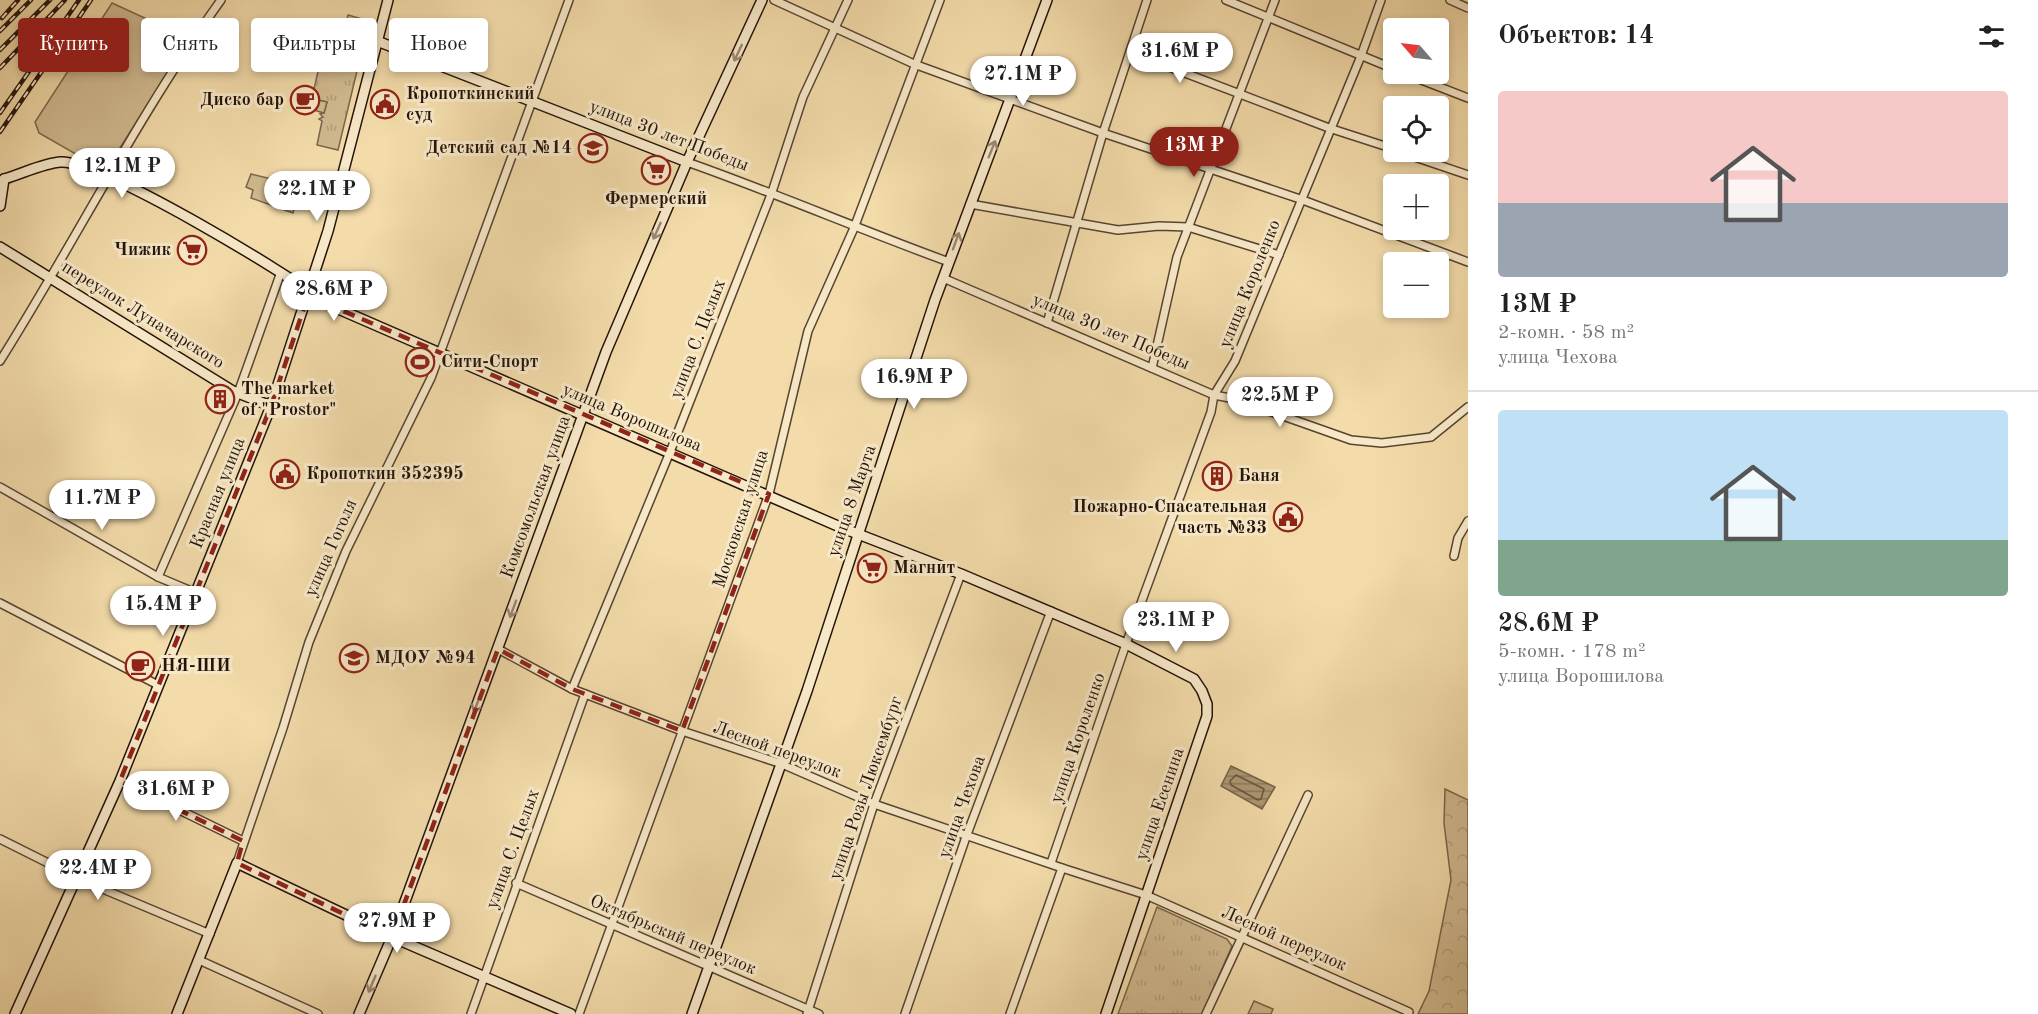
<!DOCTYPE html>
<html lang="ru">
<meta charset="utf-8">
<style>
:root{--surface:#fff;--page:#f2f2f2;--text:#202124;--muted:#757577;--line:#e0e0e0;--accent:#8f2418}
body{margin:0;font-family:"Old Standard TT",serif;background:var(--page);color:var(--text);height:100vh;display:flex;flex-direction:column;font-size:22px;white-space:nowrap}
*{box-sizing:border-box;margin:0}
p{font-size:20px;color:var(--muted)}
.icon{flex:none;width:33px;height:33px;fill:none;stroke:currentColor;stroke-width:2;stroke-linecap:round;stroke-linejoin:round}
.map{position:relative;flex:1;overflow:hidden}
.details{display:flex;flex-direction:column;background:var(--surface);width:570px}
.details>*{flex:none}
.guide{position:absolute;left:18px;top:18px;width:570px;height:54px;display:flex;gap:12px}
.needle{width:39px;rotate:298deg}
.tools{position:absolute;left:1383px;top:18px;display:grid;gap:12px}
.tools a{display:grid;place-items:center;width:66px;height:66px;border-radius:6px;background:var(--surface);box-shadow:0 3px 9px #0003;font-size:30px}
.price{position:absolute;translate:-50% -51px;padding:0 14px;border-radius:21px;background:#fff;color:#222;font-size:20px;line-height:39px;filter:drop-shadow(0 2px 3px #0008)}
.price::after{content:'';position:absolute;left:50%;top:36px;width:18px;height:14px;margin-left:-9px;background:inherit;clip-path:polygon(0 0,100% 0,50% 100%)}
.price.selected{background:var(--accent);color:#fff}
ul{padding:0;list-style:none}
li{display:grid;align-content:center;gap:12px;height:318px;padding:0 30px}
li+li{border-top:2px solid var(--line)}
li span{display:grid;place-items:center;height:186px;border-radius:6px;color:#555}
li>.icon{margin-inline-start:auto}
span .icon{width:108px;height:108px;fill:#fffc;stroke-width:1}
li b{font-size:26px}
h2{display:flex;justify-content:space-between;align-items:center;height:72px;padding:0 30px;font-size:26px}
.pill{padding:0 21px;border-radius:6px;background:var(--surface);box-shadow:0 3px 9px #0003;font-size:21px;line-height:54px}
.pill.selected{background:var(--accent);color:#fff}
main{display:flex;flex:1;min-height:0}
.map>svg:first-child{display:block}
</style>
<main>
<div class="map">
<svg width="1468" height="1014" viewBox="0 0 1468 1014">
<defs>
<pattern id="grass-tufts" width="24" height="20" patternUnits="userSpaceOnUse" patternTransform="scale(1.5)"><rect width="24" height="20" fill="#d0b98f"/><path d="M3 7l-1-3M5 7V3M7 7l1-3M15 17l-1-3M17 17v-4M19 17l1-3" fill="none" stroke="#b29e7a"/></pattern>
<pattern id="forest-crowns" width="20" height="18" patternUnits="userSpaceOnUse" patternTransform="scale(1.5)"><rect width="20" height="18" fill="#d0b98f"/><path d="M2 6a3 3 0 1 1 6 0M12 15a3 3 0 1 1 6 0" fill="none" stroke="#b29e7a"/></pattern>
<pattern id="water-rules" width="6" height="5" patternUnits="userSpaceOnUse" patternTransform="scale(1.5)"><rect width="6" height="5" fill="#ac9773"/><path d="M0 2.5h6" fill="none" stroke="#8c7a5d"/></pattern>
</defs>
<rect width="100%" height="100%" fill="#f3dbaa"/>
<filter id="stains"><feTurbulence type="fractalNoise" baseFrequency=".00333" numOctaves="4"/><feColorMatrix values="0 0 0 0 .2 0 0 0 0 .09 0 0 0 0 .02 0 0 0 .5 -.17"/></filter>
<radialGradient id="worn" r=".72"><stop offset=".6" stop-color="#630" stop-opacity="0"/><stop offset="1" stop-color="#630" stop-opacity=".3"/></radialGradient>
<g fill="url(#grass-tufts)" stroke="#7a664c" stroke-width="1.5">
<polygon points="348,15 369,21 338,150 317,145 322,121 319,119 323,117 320,114 324,113 327,102 305,97 307,87 314,89 320,63 314,61 322,29 328,30 323,50 338,54"/>
<polygon points="1157,907 1227,939 1232,946 1202,1014 1118,1014"/>
</g>
<g fill="url(#forest-crowns)" stroke="#7a664c" stroke-width="1.5">
<polygon points="305,97 327,102 324,113 303,107"/>
<polygon points="1445,789 1468,800 1468,1014 1418,1014 1429,991 1451,880 1444,823"/>
</g>
<g fill="#d0b98f" stroke="#7a664c" stroke-width="1.5">
<polygon points="112,3 184,36 186,44 111,162 100,168 39,133 35,122"/>
<polygon points="251,174 301,186 293,213 251,198 253,190 246,187"/>
<polygon points="1254,1001 1273,1009 1271,1014 1248,1014"/>
</g>
<polygon fill="url(#water-rules)" stroke="#756249" stroke-width="1.5" points="1231,766 1275,787 1262,809 1221,786"/>
<g fill="none" stroke-linecap="round" stroke-linejoin="round">
<polygon stroke="#68553e" stroke-width="1.5" points="1236,775 1264,789 1261,799 1258,800 1231,785 1230,781"/>
<g stroke="#574531" stroke-width="10">
<g id="street">
<polyline points="774,0 914,64 1103,133 1300,199 1468,262"/>
<polyline points="1226,0 1394,69"/>
<polyline points="1450,0 1468,8"/>
<polyline points="1130,52 1329,128 1394,149"/>
<polyline points="1406,74 1468,98"/>
<polyline points="1400,152 1468,175"/>
<path d="M687 162C775 193 861 230 949 262"/>
<polyline points="970,204 1118,230 1159,226 1188,227 1279,255"/>
<polyline points="943,278 1214,395 1235,399 1351,440 1382,443 1431,437 1468,407"/>
<polyline points="1047,323 1103,133 1147,0"/>
<path d="M0 361C75 242 138 115 221 0"/>
<polyline points="1152,368 1177,257 1275,0"/>
<polyline points="0,487 158,577 196,593"/>
<polyline points="1454,556 1458,538 1468,521"/>
<polyline points="158,577 238,393 281,272"/>
<polyline points="0,603 158,685"/>
<polyline points="498,649 572,689 682,731 782,764 874,804 1062,868 1010,1014"/>
<polyline points="572,689 670,452 772,192 803,97 848,0"/>
<polyline points="120,781 243,841"/>
<polyline points="0,839 86,882 210,934"/>
<polyline points="237,863 283,728 309,642 346,551 431,378 569,0"/>
<polyline points="1051,863 1126,644 1211,412 1214,395 1235,361 1361,56 1381,0"/>
<polyline points="1062,868 1146,895 1409,1012"/>
<polyline points="516,883 819,1014"/>
<polyline points="199,960 318,1014"/>
<polyline points="471,1014 585,694"/>
<polyline points="579,1014 769,494 808,331 854,228 940,0"/>
<polyline points="807,1014 874,804 961,574"/>
<polyline points="905,1014 966,837 1051,611"/>
<polyline points="1206,1014 1308,795"/>
</g>
</g>
<g stroke="#231309" stroke-width="12">
<g id="secondary">
<polyline points="377,41 687,162"/>
<path d="M4 179C22 174 43 163 61 162 100 160 292 276 327 304L840 527 961 574 1126 644 1194 679 1202 691 1207 704V716L1106 1014"/>
<polyline points="0,206 4,179"/>
<polyline points="0,247 233,391 271,406"/>
<polyline points="15,1014 120,781 271,406 328,231 388,0"/>
<polyline points="177,1014 237,863 392,937 571,1014"/>
<polyline points="359,1014 392,937 606,352 687,162 762,0"/>
<polyline points="692,1014 807,691 935,300 1047,0"/>
</g>
</g>
<use href="#street" stroke="#f7e8c8" stroke-width="7"/>
<use href="#secondary" stroke="#f7e8c8" stroke-width="9"/>
<g stroke="#231309" stroke-width="4.5">
<g id="rail">
<polyline points="2,18 18,0"/>
<polyline points="0,31 31,0"/>
<polyline points="0,50 50,0"/>
<polyline points="0,68 65,0"/>
<polyline points="0,113 79,0"/>
<polyline points="0,132 91,0"/>
</g>
</g>
<use href="#rail" stroke="#f7e8c8" stroke-width="2" stroke-dasharray="7" stroke-linecap="butt"/>
</g>
<defs><path id="oneway-shaft" d="M-6 0H5M1.5-3L5.5 0L1.5 3" fill="none" stroke-width="1.6" stroke-linecap="round" stroke-linejoin="round" transform="scale(1.5)"/></defs>
<g stroke="#988872">
<use href="#oneway-shaft" transform="translate(738 53) rotate(115)"/>
<use href="#oneway-shaft" transform="translate(992 149) rotate(-68)"/>
<use href="#oneway-shaft" transform="translate(657 231) rotate(114)"/>
<use href="#oneway-shaft" transform="translate(956 241) rotate(-70)"/>
<use href="#oneway-shaft" transform="translate(513 609) rotate(110)"/>
<use href="#oneway-shaft" transform="translate(477 704) rotate(111)"/>
<use href="#oneway-shaft" transform="translate(372 984) rotate(113)"/>
</g>
<path fill="none" stroke="#8f2418" stroke-width="4.5" stroke-dasharray="12 8" stroke-linejoin="round" d="M310 290 327 304 769 494 682 731 572 689 498 649 392 937 237 863 243 841 120 781 271 406Z"/>
<defs>
<g id="cafe-ring" transform="scale(1.5)"><circle r="9.5" fill="#f7e8c8" stroke="#8f2418" stroke-width="1.5"/><path d="M-5.5-4.5H6V0H3Q3 3.5 0 3.5H-2.5Q-5.5 3.5-5.5 0ZM3-3.2v2h1.7v-2ZM-6 4.5H4V6H-6Z" fill="#8f2418"/></g>
<g id="civic-ring" transform="scale(1.5)"><circle r="9.5" fill="#f7e8c8" stroke="#8f2418" stroke-width="1.5"/><path d="M-.6-6.5H3V-4.5H.6V-3L4-1V1h2V6H-6V1h2V-1L-.6-3ZM-1.2 2.5V6h2.4V2.5Z" fill="#8f2418"/></g>
<g id="school-ring" transform="scale(1.5)"><circle r="9.5" fill="#f7e8c8" stroke="#8f2418" stroke-width="1.5"/><path d="M0-5L7-2L0 1L-7-2ZM-4 1L0 2.5L4 1V4Q0 6-4 4Z" fill="#8f2418"/></g>
<g id="supermarket-ring" transform="scale(1.5)"><circle r="9.5" fill="#f7e8c8" stroke="#8f2418" stroke-width="1.5"/><path d="M-6-5.5h2.5l.6 2H6L4.5 2H-2.5L-4.4-4H-6ZM-1.5 3.2a1.3 1.3 0 1 0 .1 0ZM3 3.2a1.3 1.3 0 1 0 .1 0Z" fill="#8f2418"/></g>
<g id="stadium-ring" transform="scale(1.5)"><circle r="9.5" fill="#f7e8c8" stroke="#8f2418" stroke-width="1.5"/><path d="M0-5a6.5 5 0 1 0 0 10a6.5 5 0 1 0 0-10ZM-3.5-1.8h7v3.6h-7Z" fill="#8f2418"/></g>
<g id="building-ring" transform="scale(1.5)"><circle r="9.5" fill="#f7e8c8" stroke="#8f2418" stroke-width="1.5"/><path d="M-4-6H4V6H1V3H-1V6H-4ZM-2.5-4.3h1.7v1.8h-1.7ZM.8-4.3h1.7v1.8H.8ZM-2.5-1h1.7V.8h-1.7ZM.8-1h1.7V.8H.8Z" fill="#8f2418"/></g>
</defs>
<g fill-rule="evenodd">
<use href="#cafe-ring" x="305" y="100"/>
<use href="#civic-ring" x="385" y="104"/>
<use href="#school-ring" x="593" y="148"/>
<use href="#supermarket-ring" x="656" y="170"/>
<use href="#supermarket-ring" x="192" y="250"/>
<use href="#stadium-ring" x="420" y="362"/>
<use href="#building-ring" x="220" y="399"/>
<use href="#civic-ring" x="285" y="474"/>
<use href="#building-ring" x="1217" y="476"/>
<use href="#civic-ring" x="1288" y="517"/>
<use href="#supermarket-ring" x="872" y="568"/>
<use href="#school-ring" x="354" y="658"/>
<use href="#cafe-ring" x="140" y="666"/>
</g>
<g text-anchor="middle" dominant-baseline="central" stroke-width="6" stroke-linejoin="round" paint-order="stroke">
<g font-size="18" font-weight="bold" fill="#231309" stroke="#f7e8c8" text-anchor="start">
<text x="406" y="94">Кропоткинский<tspan x="406" dy="21">суд</tspan></text>
<text x="284" y="100" text-anchor="end">Диско бар</text>
<text x="572" y="148" text-anchor="end">Детский сад №14</text>
<text x="656" y="199" text-anchor="middle">Фермерский</text>
<text x="171" y="250" text-anchor="end">Чижик</text>
<text x="441" y="362">Сити-Спорт</text>
<text x="241" y="389">The market<tspan x="241" dy="21">of "Prostor"</tspan></text>
<text x="306" y="474">Кропоткин 352395</text>
<text x="1238" y="476">Баня</text>
<text x="1267" y="507" text-anchor="end">Пожарно-Спасательная<tspan x="1267" dy="21">часть №33</tspan></text>
<text x="893" y="568">Магнит</text>
<text x="375" y="658">МДОУ №94</text>
<text x="161" y="666">НЯ-ШИ</text>
</g>
<g font-size="18" fill="#231309" stroke="#f7e8c8">
<text transform="translate(669 136) rotate(21)">улица 30 лет Победы</text>
<text transform="translate(1250 284) rotate(-68)">улица Короленко</text>
<text transform="translate(143 315) rotate(32)">переулок Луначарского</text>
<text transform="translate(1111 332) rotate(23)">улица 30 лет Победы</text>
<text transform="translate(698 339) rotate(-69)">улица С. Целых</text>
<text transform="translate(632 418) rotate(23)">улица Ворошилова</text>
<text transform="translate(218 493) rotate(-68)">Красная улица</text>
<text transform="translate(536 497) rotate(-70)">Комсомольская улица</text>
<text transform="translate(852 501) rotate(-71)">улица 8 Марта</text>
<text transform="translate(741 519) rotate(-72)">Московская улица</text>
<text transform="translate(331 548) rotate(-66)">улица Гоголя</text>
<text transform="translate(1078 738) rotate(-71)">улица Короленко</text>
<text transform="translate(777 750) rotate(20)">Лесной переулок</text>
<text transform="translate(866 788) rotate(-71)">улица Розы Люксембург</text>
<text transform="translate(1160 804) rotate(-71)">улица Есенина</text>
<text transform="translate(962 807) rotate(-70)">улица Чехова</text>
<text transform="translate(513 849) rotate(-70)">улица С. Целых</text>
<text transform="translate(673 935) rotate(23)">Октябрьский переулок</text>
<text transform="translate(1284 939) rotate(24)">Лесной переулок</text>
</g>
</g>
<rect width="100%" height="100%" filter="url(#stains)"/>
<rect width="100%" height="100%" fill="url(#worn)"/>
</svg>
<div class="tools">
<a><svg class="needle" viewBox="-14 -14 28 28"><path d="M0-13l5 13h-10z" fill="#e53935"/><path d="M0 13l5-13h-10z" fill="#757577"/></svg></a>
<a><svg class="icon" aria-label="locate" viewBox="0 0 24 24"><circle cx="12" cy="12" r="6"/><path d="M12 2v4M12 18v4M2 12h4M18 12h4"/></svg></a>
<a>+</a>
<a>−</a>
</div>
<b class="price" style="left:1180px;top:84px">31.6M ₽</b>
<b class="price" style="left:1023px;top:107px">27.1M ₽</b>
<b class="price selected" style="left:1194px;top:178px">13M ₽</b>
<b class="price" style="left:122px;top:199px">12.1M ₽</b>
<b class="price" style="left:317px;top:222px">22.1M ₽</b>
<b class="price" style="left:334px;top:322px">28.6M ₽</b>
<b class="price" style="left:914px;top:410px">16.9M ₽</b>
<b class="price" style="left:1280px;top:428px">22.5M ₽</b>
<b class="price" style="left:102px;top:531px">11.7M ₽</b>
<b class="price" style="left:163px;top:637px">15.4M ₽</b>
<b class="price" style="left:1176px;top:653px">23.1M ₽</b>
<b class="price" style="left:176px;top:822px">31.6M ₽</b>
<b class="price" style="left:98px;top:901px">22.4M ₽</b>
<b class="price" style="left:397px;top:954px">27.9M ₽</b>
<div class="guide">
<a class="pill selected">Купить</a>
<a class="pill">Снять</a>
<a class="pill">Фильтры</a>
<a class="pill">Новое</a>
</div>
</div>
<section class="details">
<h2>Объектов: 14<svg class="icon" aria-label="filters" viewBox="0 0 24 24"><path d="M4 7h16M4 17h16"/><circle cx="9" cy="7" r="2"/><circle cx="15" cy="17" r="2"/></svg></h2>
<ul>
<li><span style="background:linear-gradient(#f6c9c9 60%,#9aa5b1 0)"><svg class="icon" aria-label="home" viewBox="0 0 24 24"><path d="M3 11l9-7 9 7M6 9v11h12V9"/></svg></span><div><b>13M ₽</b><p>2-комн. · 58 m²</p><p>улица Чехова</p></div></li>
<li><span style="background:linear-gradient(#bfe0f5 70%,#7fa58c 0)"><svg class="icon" aria-label="home" viewBox="0 0 24 24"><path d="M3 11l9-7 9 7M6 9v11h12V9"/></svg></span><div><b>28.6M ₽</b><p>5-комн. · 178 m²</p><p>улица Ворошилова</p></div></li>
</ul>
</section>
</main>
